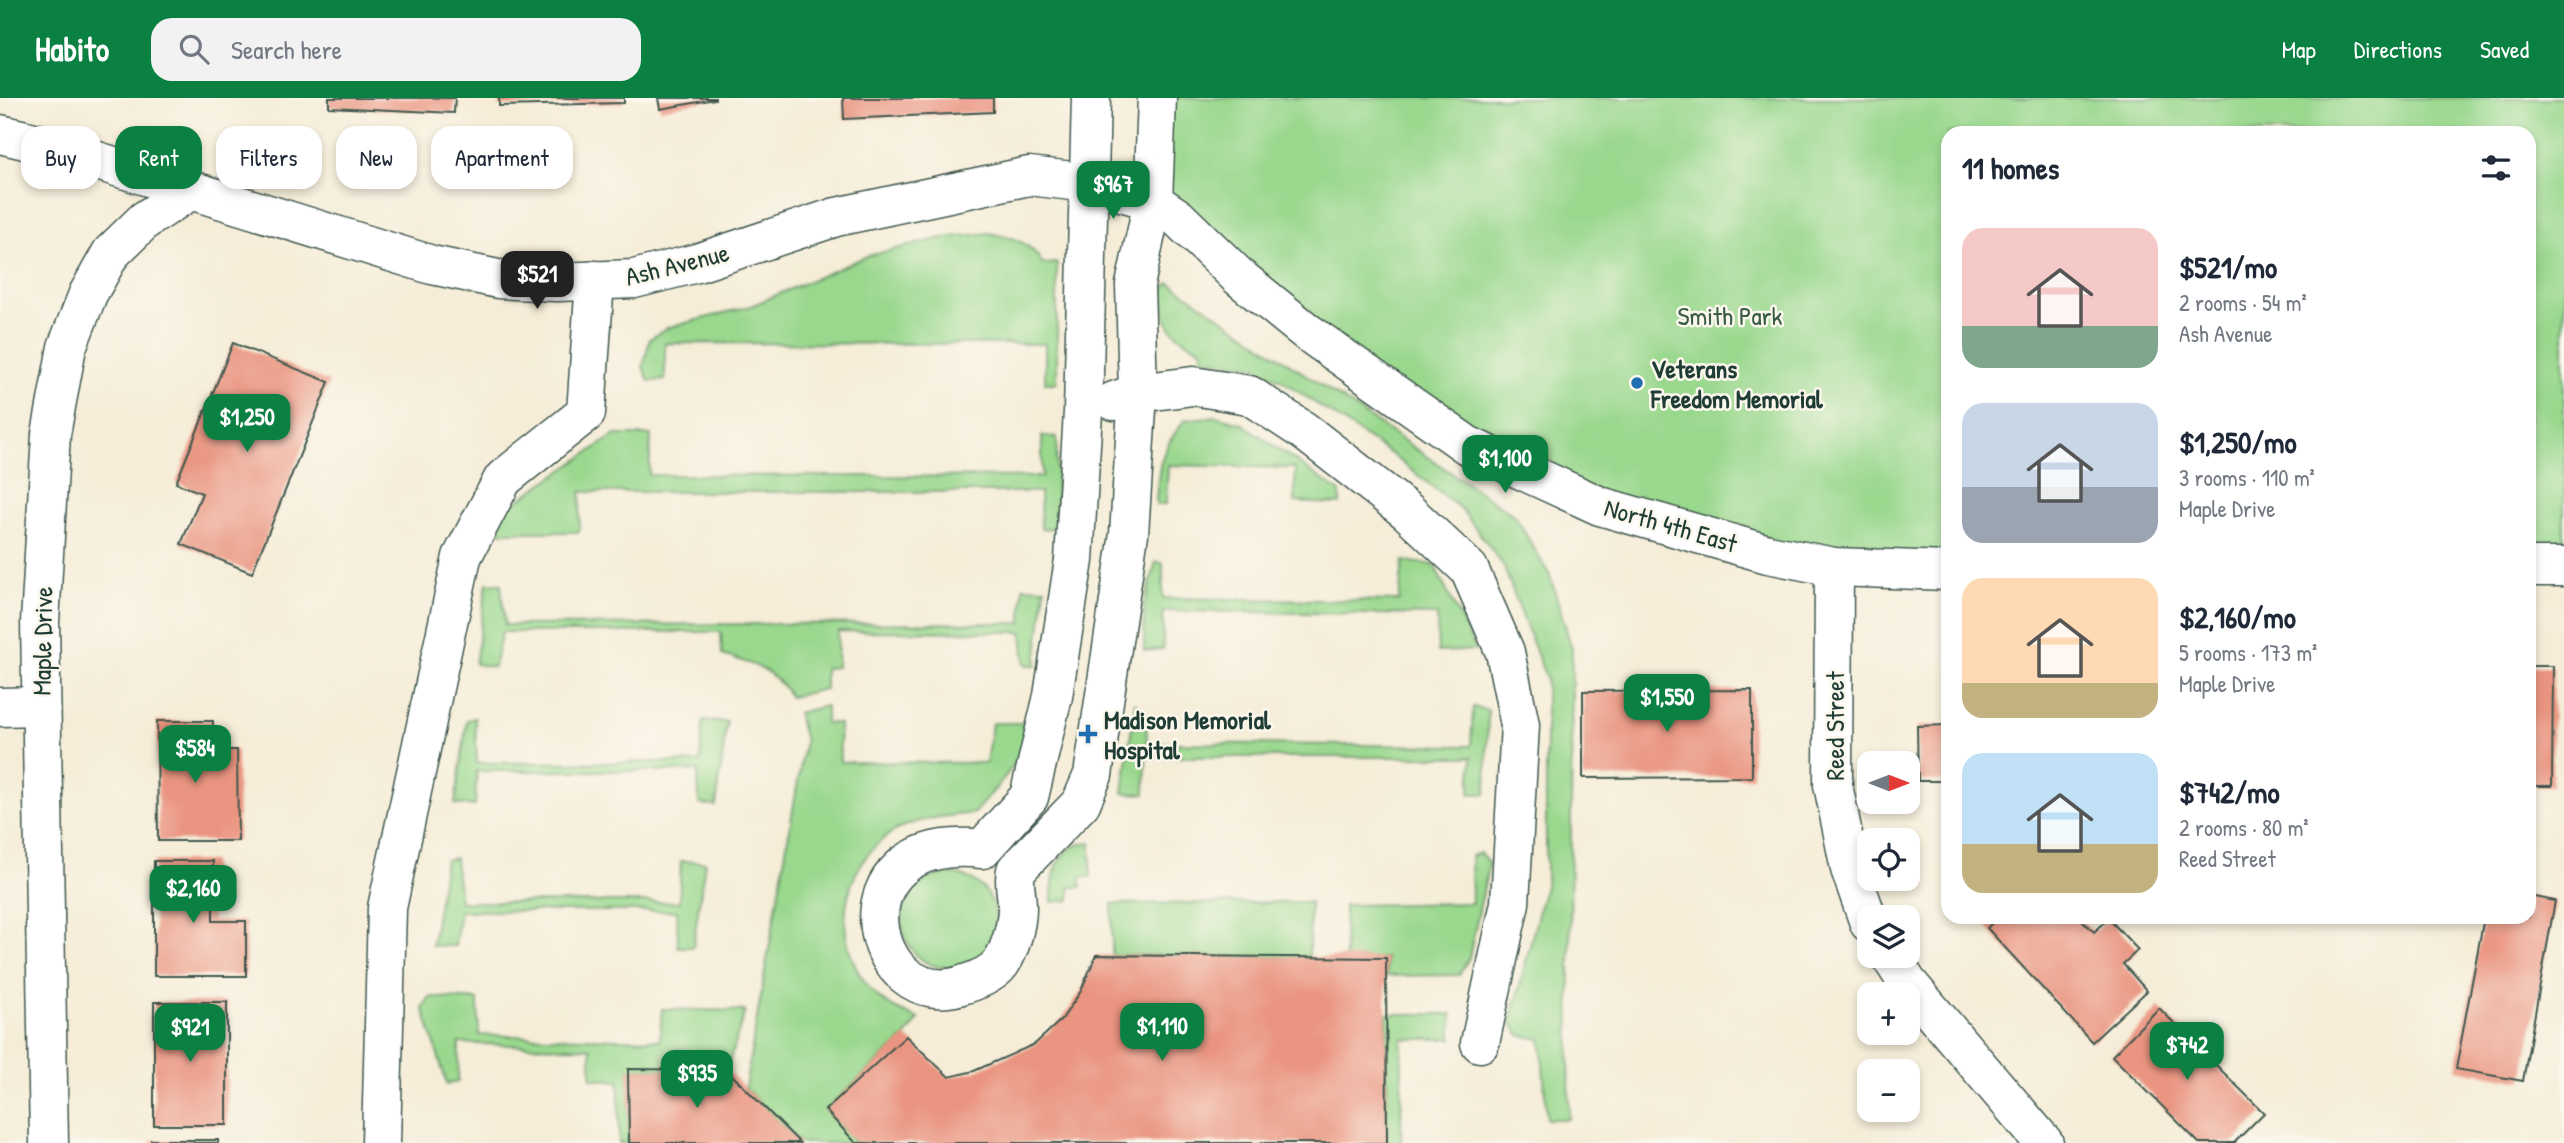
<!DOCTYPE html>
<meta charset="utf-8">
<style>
:root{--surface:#fff;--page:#f2f2f3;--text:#1f2937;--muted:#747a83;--accent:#0b8043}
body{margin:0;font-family:"Patrick Hand",sans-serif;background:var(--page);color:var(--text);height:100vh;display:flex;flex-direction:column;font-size:26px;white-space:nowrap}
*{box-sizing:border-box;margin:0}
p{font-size:23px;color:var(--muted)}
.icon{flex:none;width:38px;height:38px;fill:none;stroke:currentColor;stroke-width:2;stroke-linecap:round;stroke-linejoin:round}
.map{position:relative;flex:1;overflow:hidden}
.panel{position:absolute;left:1941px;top:28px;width:595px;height:798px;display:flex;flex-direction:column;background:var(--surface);border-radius:21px;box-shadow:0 4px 10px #0003}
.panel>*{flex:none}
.guide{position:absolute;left:21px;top:28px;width:665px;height:63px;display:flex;gap:14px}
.needle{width:46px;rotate:90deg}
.fabs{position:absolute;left:1857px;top:653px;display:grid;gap:14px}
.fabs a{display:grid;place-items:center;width:63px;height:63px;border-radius:14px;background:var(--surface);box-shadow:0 4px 10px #0003;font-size:35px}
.price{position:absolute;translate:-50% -60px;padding:0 16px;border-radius:14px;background:var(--accent);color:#fff;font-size:23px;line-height:46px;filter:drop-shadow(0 2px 4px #0008)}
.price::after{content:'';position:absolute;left:50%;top:42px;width:21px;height:16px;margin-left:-10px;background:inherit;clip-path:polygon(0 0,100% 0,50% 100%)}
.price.on{background:#222;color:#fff}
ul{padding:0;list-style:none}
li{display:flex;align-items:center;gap:21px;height:175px;padding:0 21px}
li span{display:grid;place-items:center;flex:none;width:196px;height:140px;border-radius:21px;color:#555}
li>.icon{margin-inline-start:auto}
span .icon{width:84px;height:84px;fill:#fffc;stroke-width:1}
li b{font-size:30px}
h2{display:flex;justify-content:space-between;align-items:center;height:84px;padding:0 21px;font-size:30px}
.chip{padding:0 24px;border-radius:21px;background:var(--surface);box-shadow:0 4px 10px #0003;font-size:24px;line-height:63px}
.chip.on{background:var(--accent);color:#fff}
header{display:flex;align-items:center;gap:42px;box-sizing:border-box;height:98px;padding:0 35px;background:var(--accent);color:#fff}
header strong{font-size:33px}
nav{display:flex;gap:38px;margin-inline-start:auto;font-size:24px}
.search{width:490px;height:63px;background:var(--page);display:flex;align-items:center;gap:18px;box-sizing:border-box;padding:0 24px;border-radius:21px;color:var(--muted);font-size:26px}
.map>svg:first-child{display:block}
</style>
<header>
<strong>Habito</strong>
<div class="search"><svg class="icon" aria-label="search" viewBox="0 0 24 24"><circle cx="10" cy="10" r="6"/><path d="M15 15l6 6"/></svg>Search here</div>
<nav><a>Map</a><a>Directions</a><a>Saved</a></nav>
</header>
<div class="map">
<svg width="2564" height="1045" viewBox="0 0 2564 1045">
<rect width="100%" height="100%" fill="#fbf7ec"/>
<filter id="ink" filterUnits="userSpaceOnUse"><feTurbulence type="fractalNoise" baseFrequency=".0143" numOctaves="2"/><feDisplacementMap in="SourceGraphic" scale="14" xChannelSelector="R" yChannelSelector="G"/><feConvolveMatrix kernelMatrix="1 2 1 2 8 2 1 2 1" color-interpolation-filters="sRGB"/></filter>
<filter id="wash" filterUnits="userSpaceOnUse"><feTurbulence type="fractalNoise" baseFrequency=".00686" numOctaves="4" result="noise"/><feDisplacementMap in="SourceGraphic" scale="28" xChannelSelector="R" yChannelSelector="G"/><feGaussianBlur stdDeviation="1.57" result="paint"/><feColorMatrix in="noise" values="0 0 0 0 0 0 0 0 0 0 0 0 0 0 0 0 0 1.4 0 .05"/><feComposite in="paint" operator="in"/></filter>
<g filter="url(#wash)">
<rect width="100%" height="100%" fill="#f5edd8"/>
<g fill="#9ad88e" stroke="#5c8a61" stroke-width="2">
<polygon points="1164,0 2564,0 2564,469 2529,469 2529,35 1948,35 1948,468 1889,473 1600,408 1307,234 1165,88"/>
<path d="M988 135C1013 139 1029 143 1043 166L1057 165V285H1045V246L665 245V282L649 283 643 269 650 241 667 230 751 208 867 158 942 140Z"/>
<path d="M1170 185 1515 418 1550 478 1572 551 1569 1021H1547L1541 941 1519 937 1511 923 1546 784V580L1503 467 1462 412 1391 356 1281 282 1254 268 1200 260 1203 252C1170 237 1163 227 1162 191Z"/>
<path d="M1216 318 1241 325 1340 394V406L1295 404V370L1168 367 1166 406 1156 407C1158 368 1160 352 1185 322Z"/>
<polygon points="615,337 651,337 649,377 1042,379 1042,338 1057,339 1056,430 1041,431 1040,394 581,394 579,434 499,434 499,415"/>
<polygon points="1403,463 1434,467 1476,552 1438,554 1437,517 1163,513 1163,551 1144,553 1144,507 1156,464 1163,465 1163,500 1399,503"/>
<path d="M487 485 501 486 505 527 1022 525 1023 489 1045 490 1036 567H1025L1022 534 838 533 837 569 825 570V591L790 599C775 571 751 565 722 557L721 534H502L494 569 475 566Z"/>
<polygon points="1135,605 1146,615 1147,645 1471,648 1473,609 1488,612 1486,696 1470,696 1472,659 1146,659 1145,696 1123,695"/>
<path d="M826 608V625L839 626 840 664 986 665 992 625H1023C1030 659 995 690 974 715 950 718 918 720 896 732 837 766 828 851 877 898 889 909 905 915 919 921L906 938 825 1012 856 1045H800L745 990 805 642 797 615Z"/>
<polygon points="475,620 477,665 700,664 703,623 727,624 716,708 699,706 698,673 477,673 475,708 455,706 467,622"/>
<path d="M1091 744V779H1081V789H1070V802L1052 804C1052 774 1057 747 1091 744Z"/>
<polygon points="1480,755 1489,765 1469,860 1459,877 1387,878 1386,860 1345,861 1344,807 1472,805 1471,758"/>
<polygon points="455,760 460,804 679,804 681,763 705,764 693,849 678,849 677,813 460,813 455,848 432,848 445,762"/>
<circle cx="949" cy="823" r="47"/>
<polygon points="1310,804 1309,859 1112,857 1112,806"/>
<polygon points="430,899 478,902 479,937 660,942 662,911 745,913 727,972 629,971 629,1045 619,1045 619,983 591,980 591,950 459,945 458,984 447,986 423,909"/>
<polygon points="1387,916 1452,916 1452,941 1402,941 1401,1045 1387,1045"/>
</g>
<g id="blocks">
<g fill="#ea9581">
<polygon points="329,0 455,0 454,15 329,9"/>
<polygon points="499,0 624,0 624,5 499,8"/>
<polygon points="658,0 715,0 715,1 660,11"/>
<polygon points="843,0 993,0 993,14 844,21"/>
<polygon points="233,245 329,284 252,475 181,446 202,395 176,385"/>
<polygon points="2529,568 2553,568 2552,688 2529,688"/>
<polygon points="1752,592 1752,679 1583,680 1583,593"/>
<polygon points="157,623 213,623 213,652 237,652 238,743 158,743"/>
<polygon points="1948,627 1948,683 1918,683 1917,628"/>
<polygon points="154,763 213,763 213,823 246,823 246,878 154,878"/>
<polygon points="2529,798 2555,803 2523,983 2456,971 2484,819 2529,819"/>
<polygon points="1998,819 2079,819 2094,834 2109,821 2138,852 2123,866 2147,893 2092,944 1987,830"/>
<polygon points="1096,857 1386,860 1387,1045 856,1045 825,1012 906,938 949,979 974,973 1035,946 1062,921 1081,893"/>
<rect x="154" y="904" width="73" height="123"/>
<polygon points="2159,910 2264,1015 2234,1045 2199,1045 2112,958"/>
<polygon points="628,971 727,972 800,1045 629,1045"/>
<rect x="151" y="1042" width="67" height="3"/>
</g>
</g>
</g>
<g filter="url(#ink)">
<use href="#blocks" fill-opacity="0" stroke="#3f574d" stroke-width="2"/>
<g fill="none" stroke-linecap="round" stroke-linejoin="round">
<g stroke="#3f574d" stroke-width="41">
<g id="minor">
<path d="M1091 0 1083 314 1074 462 1053 598 1029 699 982 751C828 734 868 921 965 886 978 882 993 876 1001 865 1011 850 1017 826 1017 809 1017 795 1013 786 1016 772L1081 705 1093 677 1129 436 1138 295 1135 187 1153 103 1157 0"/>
<polyline points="0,36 46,47 432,167 498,181 557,184 634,181 697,165 836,119 1029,78 1090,85 1153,103 1177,119 1239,179 1307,234 1467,347 1600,408 1768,456 1834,469 1948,473"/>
<polyline points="1114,303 1138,295 1193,288 1249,297 1304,333 1407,413 1469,471 1505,554 1520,627 1510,805 1480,945"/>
<polyline points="1834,469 1833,687 1850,771 1869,825"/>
<polyline points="2529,469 2564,469"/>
<polyline points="0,609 41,608"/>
<polyline points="1890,858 1907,884 2044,1045"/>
<polyline points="49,1045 40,524 51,336 67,249 88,196 111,155 145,122 191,92"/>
<polyline points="381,1045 387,810 462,459 503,381 586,315 595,182"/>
</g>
</g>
<use href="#minor" stroke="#fff" stroke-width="38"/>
</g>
</g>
<g fill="#1f6fb2" stroke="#fbf7ec" stroke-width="2.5">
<circle cx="1637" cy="285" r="7"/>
<path d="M1084.5 625.5h7v7h7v7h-7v7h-7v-7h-7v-7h7z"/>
</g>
<g text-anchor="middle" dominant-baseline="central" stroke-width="5" stroke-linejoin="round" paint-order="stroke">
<g font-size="26" fill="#1f3d34" stroke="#fbf7ec">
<text transform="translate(677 166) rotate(-14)">Ash Avenue</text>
<text transform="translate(1671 427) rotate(16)">North 4th East</text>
<text transform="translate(42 543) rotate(-89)">Maple Drive</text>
<text transform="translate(1834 628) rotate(-90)">Reed Street</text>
</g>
<g font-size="26" fill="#385c46" stroke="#fbf7ec">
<text x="1730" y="217">Smith Park</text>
</g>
<g font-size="26" font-weight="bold" fill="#1f3d34" stroke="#fbf7ec" text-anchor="start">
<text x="1651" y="270">Veterans<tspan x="1651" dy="30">Freedom Memorial</tspan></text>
<text x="1104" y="621">Madison Memorial<tspan x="1104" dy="30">Hospital</tspan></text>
</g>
</g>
</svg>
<div class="fabs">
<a><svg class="needle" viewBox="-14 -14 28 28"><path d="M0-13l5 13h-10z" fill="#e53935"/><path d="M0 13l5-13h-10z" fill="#747a83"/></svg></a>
<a><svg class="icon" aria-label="locate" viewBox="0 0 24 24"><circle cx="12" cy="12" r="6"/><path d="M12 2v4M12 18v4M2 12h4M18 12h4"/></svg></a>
<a><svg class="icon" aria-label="layers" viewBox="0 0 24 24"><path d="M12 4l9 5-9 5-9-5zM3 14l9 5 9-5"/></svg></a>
<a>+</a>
<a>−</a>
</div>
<b class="price" style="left:1113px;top:123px">$967</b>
<b class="price on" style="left:537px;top:213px">$521</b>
<b class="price" style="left:247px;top:356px">$1,250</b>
<b class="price" style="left:1505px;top:397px">$1,100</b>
<b class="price" style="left:1667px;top:636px">$1,550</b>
<b class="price" style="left:195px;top:687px">$584</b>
<b class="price" style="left:193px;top:827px">$2,160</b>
<b class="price" style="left:1162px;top:965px">$1,110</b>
<b class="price" style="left:190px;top:966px">$921</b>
<b class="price" style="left:2187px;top:984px">$742</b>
<b class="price" style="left:697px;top:1012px">$935</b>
<div class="guide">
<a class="chip">Buy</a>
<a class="chip on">Rent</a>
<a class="chip">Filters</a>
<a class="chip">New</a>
<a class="chip">Apartment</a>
</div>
<section class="panel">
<h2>11 homes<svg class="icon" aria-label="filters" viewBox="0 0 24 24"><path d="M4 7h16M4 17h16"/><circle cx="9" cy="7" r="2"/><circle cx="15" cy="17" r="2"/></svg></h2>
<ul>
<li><span style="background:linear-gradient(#f6c9c9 70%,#7fa58c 0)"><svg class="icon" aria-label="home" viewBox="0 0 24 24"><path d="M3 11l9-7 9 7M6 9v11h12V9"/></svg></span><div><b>$521/mo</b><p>2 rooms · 54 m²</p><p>Ash Avenue</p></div></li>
<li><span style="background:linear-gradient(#c9d6e8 60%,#9aa5b1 0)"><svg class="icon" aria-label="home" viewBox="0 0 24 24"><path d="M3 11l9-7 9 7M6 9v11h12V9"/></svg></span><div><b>$1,250/mo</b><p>3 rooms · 110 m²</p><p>Maple Drive</p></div></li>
<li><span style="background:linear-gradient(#ffd9b3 75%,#c2b280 0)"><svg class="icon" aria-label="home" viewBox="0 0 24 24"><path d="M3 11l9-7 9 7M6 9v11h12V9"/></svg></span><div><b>$2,160/mo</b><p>5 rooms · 173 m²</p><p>Maple Drive</p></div></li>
<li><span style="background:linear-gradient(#bfe0f5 65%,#c2b280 0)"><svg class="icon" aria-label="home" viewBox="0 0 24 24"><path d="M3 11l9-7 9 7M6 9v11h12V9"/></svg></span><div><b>$742/mo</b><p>2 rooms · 80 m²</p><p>Reed Street</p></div></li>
</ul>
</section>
</div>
